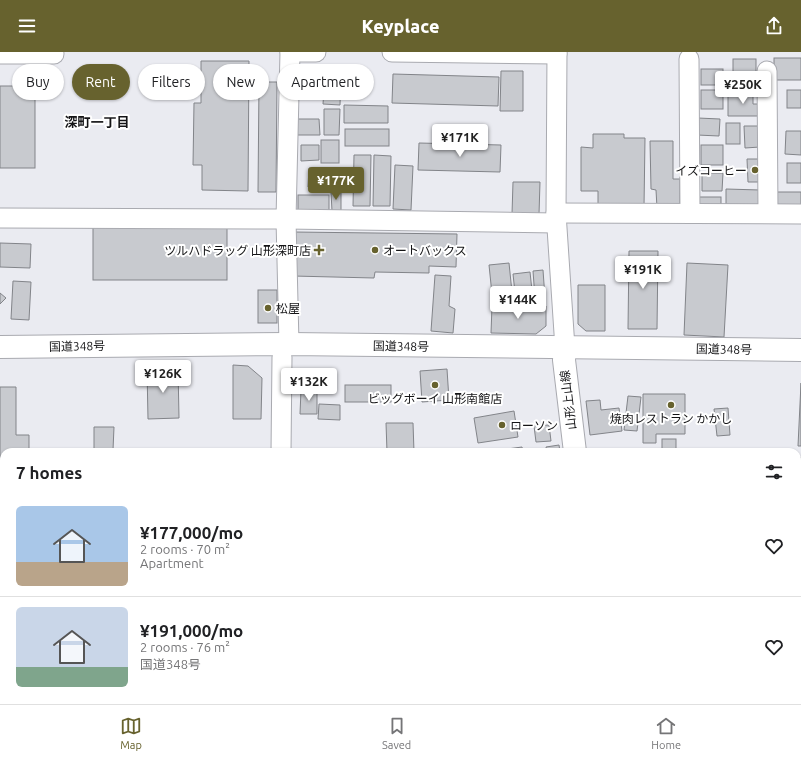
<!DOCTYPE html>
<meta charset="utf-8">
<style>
:root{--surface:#fff;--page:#f2f2f2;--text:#202124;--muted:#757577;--line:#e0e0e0;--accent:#67622e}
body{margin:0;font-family:Ubuntu,"Noto Sans JP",sans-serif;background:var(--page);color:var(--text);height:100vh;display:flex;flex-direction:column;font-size:15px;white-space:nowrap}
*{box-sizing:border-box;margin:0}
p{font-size:13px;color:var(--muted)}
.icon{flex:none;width:22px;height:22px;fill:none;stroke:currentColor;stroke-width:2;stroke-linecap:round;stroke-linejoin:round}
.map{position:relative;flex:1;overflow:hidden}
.details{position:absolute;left:0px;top:396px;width:801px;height:256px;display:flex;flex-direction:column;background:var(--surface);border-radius:12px 12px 0 0;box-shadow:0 1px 3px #0004}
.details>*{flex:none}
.top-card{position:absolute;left:12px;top:12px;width:400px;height:36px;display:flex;gap:8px}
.price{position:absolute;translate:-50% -34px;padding:0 9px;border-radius:4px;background:#fff;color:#222;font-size:13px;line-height:26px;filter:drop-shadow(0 1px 2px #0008)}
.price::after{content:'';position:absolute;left:50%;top:24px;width:12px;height:9px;margin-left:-6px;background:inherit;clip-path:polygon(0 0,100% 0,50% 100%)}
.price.active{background:var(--accent);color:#fff}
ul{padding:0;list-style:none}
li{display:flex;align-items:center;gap:12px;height:100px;padding:0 16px}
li+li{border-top:1px solid var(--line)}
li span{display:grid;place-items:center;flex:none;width:112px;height:80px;border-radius:6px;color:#555}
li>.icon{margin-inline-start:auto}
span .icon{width:48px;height:48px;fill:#fffc;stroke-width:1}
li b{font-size:17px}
h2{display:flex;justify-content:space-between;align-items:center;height:48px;padding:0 16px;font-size:17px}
.chip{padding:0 14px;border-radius:18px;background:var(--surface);box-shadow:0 1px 3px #0004;font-size:14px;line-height:36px}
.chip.active{background:var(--accent);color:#fff}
header{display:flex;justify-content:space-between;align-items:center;height:52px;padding:0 16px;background:var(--accent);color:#fff;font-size:18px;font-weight:800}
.tabs{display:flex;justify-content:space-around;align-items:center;height:56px;border-top:1px solid var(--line);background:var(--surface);font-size:11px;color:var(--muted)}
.tabs a{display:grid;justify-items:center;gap:2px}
.tabs .active{color:var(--accent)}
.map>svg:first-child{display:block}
</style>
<header><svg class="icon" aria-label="menu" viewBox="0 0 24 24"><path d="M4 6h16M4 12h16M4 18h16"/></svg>Keyplace<svg class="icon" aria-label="share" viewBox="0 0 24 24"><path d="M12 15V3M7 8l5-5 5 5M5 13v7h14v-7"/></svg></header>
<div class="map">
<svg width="801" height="652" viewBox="0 0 801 652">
<rect width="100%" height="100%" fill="#eaebf1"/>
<polygon fill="#c0bea4" points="7,648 44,648 69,652 7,652"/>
<g fill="#c8cacf" stroke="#828489">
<rect x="774" y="6" width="27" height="22"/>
<rect x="733" y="7" width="23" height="26"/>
<polygon points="201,9 249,9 248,139 202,138 202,113 193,113 194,51 201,51"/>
<polygon points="293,15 320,16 319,31 292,30"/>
<rect x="701" y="17" width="22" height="16"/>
<polygon points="501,19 523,19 523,59 500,59"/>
<polygon points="325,22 341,22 340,53 323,52"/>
<polygon points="393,22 499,25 498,54 392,51"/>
<polygon points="259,30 277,30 276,140 258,140"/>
<rect x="0" y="34" width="35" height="82"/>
<rect x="701" y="38" width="22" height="19"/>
<rect x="787" y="38" width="14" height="18"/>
<polygon points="728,40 753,40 753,52 761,52 761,64 728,64"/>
<polygon points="344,53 388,54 388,71 344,71"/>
<polygon points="324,57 340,57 339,83 324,83"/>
<polygon points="698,66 720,67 719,84 697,83"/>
<polygon points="292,67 319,67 320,83 293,83"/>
<rect x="726" y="71" width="14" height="21"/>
<polygon points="744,74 760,74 760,95 745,96"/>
<rect x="345" y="77" width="44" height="17"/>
<polygon points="786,79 801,79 801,103 785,102"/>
<polygon points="593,82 624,82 624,86 645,86 644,155 598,155 598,139 581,139 581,95 593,96"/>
<rect x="321" y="88" width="18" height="23"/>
<polygon points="650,89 673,89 673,127 680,127 680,156 657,156 656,138 651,137"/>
<polygon points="419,91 501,93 500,120 418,118"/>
<polygon points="301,93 319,93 319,108 301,109"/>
<rect x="701" y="93" width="22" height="20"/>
<polygon points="354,103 371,103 370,154 353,154"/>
<polygon points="374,103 391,104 390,154 373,154"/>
<polygon points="747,107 761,107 761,130 748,130"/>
<rect x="787" y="111" width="14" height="20"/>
<polygon points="395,113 413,114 411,158 393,157"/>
<polygon points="309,116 339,117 338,136 308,135"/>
<polygon points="702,121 723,121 722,139 702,139"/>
<polygon points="513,130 540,130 539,162 512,162"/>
<polygon points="726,137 760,138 760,157 726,157"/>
<polygon points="331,140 341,140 341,159 332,159"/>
<rect x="776" y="140" width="25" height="17"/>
<rect x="298" y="143" width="31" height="16"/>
<rect x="699" y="145" width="22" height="12"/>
<rect x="93" y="172" width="134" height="56"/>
<polygon points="294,180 457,182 456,215 429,214 429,221 375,220 374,226 293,224"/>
<polygon points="0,191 31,192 30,216 0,215"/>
<polygon points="629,199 658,199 657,277 628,277"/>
<polygon points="509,211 513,250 493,252 489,213"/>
<polygon points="687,211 728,213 724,285 684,283"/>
<polygon points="543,218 545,246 535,246 533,219"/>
<polygon points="530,220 533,248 516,250 513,222"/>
<polygon points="435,223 451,224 449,254 455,257 453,281 431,279"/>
<polygon points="13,229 31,230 29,268 11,267"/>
<polygon points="578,233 605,233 605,279 586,279 578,272"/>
<rect x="258" y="238" width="19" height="33"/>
<polygon points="0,241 6,246 0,252"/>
<polygon points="492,254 546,254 546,274 536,282 491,281"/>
<polygon points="233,313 248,314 262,326 261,367 233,367"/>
<polygon points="178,316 179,366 148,367 147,317"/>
<polygon points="447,317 449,348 422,350 420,319"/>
<polygon points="801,331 801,394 798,394"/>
<rect x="345" y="333" width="46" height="17"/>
<polygon points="0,335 16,335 16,383 29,383 29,400 4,400 4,432 0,432"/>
<polygon points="301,338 317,339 317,362 300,362"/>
<polygon points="643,342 685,342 685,382 656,382 656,391 643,391"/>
<polygon points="628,344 641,345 637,379 624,378"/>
<polygon points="600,348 601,358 619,356 622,379 590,383 586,349"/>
<polygon points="319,352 340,353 340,368 318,367"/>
<polygon points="728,356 730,383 717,384 714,357"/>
<polygon points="514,359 518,385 478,391 474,366"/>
<polygon points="386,371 413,371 414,400 387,400"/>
<polygon points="549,373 551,389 536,390 534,374"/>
<polygon points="94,375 114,375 113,398 94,398"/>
<rect x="662" y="387" width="14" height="13"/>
<polygon points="559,393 560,400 547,400 546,395"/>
<polygon points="522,395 523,400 485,400"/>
<rect x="797" y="406" width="4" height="36"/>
<polygon points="798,461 801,461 801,498 797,498"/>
<polygon points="0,468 4,469 4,509 0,508"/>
<polygon points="797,505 801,505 800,522 797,522"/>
<polygon points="797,549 801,550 800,568 797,567"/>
<rect x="797" y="580" width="3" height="22"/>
<polygon points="0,589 4,590 4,618 1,643"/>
<polygon points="195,648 221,648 220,652 194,652"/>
<polygon points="227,648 250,648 250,652 226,652"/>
<polygon points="356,648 393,648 393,652 355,652"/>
<polygon points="399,648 421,648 421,652 398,652"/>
<polygon points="426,648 447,648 446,652 425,652"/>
<polygon points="559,648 572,648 573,652 560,652"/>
<polygon points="575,648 593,648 593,652 576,652"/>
<polygon points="657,648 696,648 696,652 658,652"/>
</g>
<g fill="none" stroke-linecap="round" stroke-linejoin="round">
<g stroke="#a9aab0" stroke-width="21">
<g id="minor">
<polyline points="290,0 316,0"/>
<polyline points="392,0 557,2"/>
<polyline points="557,0 556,161 565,296"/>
<polyline points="0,2 54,2"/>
<polyline points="689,7 690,161"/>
<polyline points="767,19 768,161"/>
<polyline points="556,161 801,162"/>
<polyline points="0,166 286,167 556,171"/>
<polyline points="289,292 286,167 290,0"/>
<polyline points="281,400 282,305"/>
<polyline points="797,455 801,455"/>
<polyline points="797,528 801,528"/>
<polyline points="0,548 4,549"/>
<polyline points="44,648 69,652"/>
<polyline points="456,648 456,652"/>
<polyline points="7,652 7,648"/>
<polyline points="258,652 258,648"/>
</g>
</g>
<g stroke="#a9aab0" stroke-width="24">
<g id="major">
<polyline points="565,296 564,308 575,400"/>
<polyline points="606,648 607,652"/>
</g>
</g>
<g stroke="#a9aab0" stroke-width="24">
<polyline id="highway" points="0,295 289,292 801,298"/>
</g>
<use href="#minor" stroke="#fff" stroke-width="19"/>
<use href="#major" stroke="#fff" stroke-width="22"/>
<use href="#highway" stroke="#fff" stroke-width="22"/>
</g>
<g fill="#67622e" stroke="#fff" stroke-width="1.5">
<circle cx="755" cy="118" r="4"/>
<path d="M317 192h4v4h4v4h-4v4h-4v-4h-4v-4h4z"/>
<circle cx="375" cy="198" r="4"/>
<circle cx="268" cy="256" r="4"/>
<circle cx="435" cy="333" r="4"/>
<circle cx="671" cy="353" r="4"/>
<circle cx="502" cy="373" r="4"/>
</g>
<g text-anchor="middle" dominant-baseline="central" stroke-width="4" stroke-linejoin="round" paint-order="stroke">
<g font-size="12" fill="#141416" stroke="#fff" text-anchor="start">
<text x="747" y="118" text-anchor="end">イズコーヒー</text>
<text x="311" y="198" text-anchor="end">ツルハドラッグ 山形深町店</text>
<text x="383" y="198">オートバックス</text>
<text x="276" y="256">松屋</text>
<text x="435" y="346" text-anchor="middle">ビッグボーイ 山形南館店</text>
<text x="671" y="366" text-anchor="middle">焼肉レストラン かかし</text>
<text x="510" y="373">ローソン</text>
</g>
<g font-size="12" fill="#141416" stroke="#fff">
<text transform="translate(77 294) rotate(-1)">国道348号</text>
<text transform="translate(401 294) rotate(1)">国道348号</text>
<text transform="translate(724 297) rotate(1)">国道348号</text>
<text transform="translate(568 348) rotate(-97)">山形上山線</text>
</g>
<g font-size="13" font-weight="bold" fill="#141416" stroke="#fff">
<text x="97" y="70">深町一丁目</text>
</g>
</g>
</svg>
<b class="price" style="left:743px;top:53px">¥250K</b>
<b class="price" style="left:460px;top:106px">¥171K</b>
<b class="price active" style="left:336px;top:149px">¥177K</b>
<b class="price" style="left:643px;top:238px">¥191K</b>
<b class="price" style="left:518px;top:268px">¥144K</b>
<b class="price" style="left:163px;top:342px">¥126K</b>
<b class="price" style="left:309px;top:350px">¥132K</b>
<div class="top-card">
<a class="chip">Buy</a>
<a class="chip active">Rent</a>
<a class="chip">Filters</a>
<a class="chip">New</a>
<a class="chip">Apartment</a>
</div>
<section class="details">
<h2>7 homes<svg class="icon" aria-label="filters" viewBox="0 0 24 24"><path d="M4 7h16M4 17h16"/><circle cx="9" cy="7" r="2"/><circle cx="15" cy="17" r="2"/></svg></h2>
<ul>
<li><span style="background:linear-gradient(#a9c7e8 70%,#b9a48a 0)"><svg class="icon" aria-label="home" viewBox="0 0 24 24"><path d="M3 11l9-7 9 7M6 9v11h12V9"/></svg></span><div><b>¥177,000/mo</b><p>2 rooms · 70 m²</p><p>Apartment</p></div><svg class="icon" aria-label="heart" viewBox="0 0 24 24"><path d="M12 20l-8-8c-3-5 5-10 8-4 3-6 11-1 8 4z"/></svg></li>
<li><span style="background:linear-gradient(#c9d6e8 75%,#7fa58c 0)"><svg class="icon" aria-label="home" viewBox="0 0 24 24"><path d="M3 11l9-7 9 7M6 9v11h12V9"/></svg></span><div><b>¥191,000/mo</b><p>2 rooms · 76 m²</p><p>国道348号</p></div><svg class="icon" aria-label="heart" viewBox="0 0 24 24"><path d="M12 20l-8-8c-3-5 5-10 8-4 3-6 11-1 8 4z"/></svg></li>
</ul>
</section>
</div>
<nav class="tabs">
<a class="active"><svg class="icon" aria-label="map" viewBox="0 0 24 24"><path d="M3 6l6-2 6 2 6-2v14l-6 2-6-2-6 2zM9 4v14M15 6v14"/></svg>Map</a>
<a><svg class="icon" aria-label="saved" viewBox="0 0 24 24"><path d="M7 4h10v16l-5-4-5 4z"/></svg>Saved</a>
<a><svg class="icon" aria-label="home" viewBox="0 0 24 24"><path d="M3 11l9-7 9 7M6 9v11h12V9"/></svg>Home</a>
</nav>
